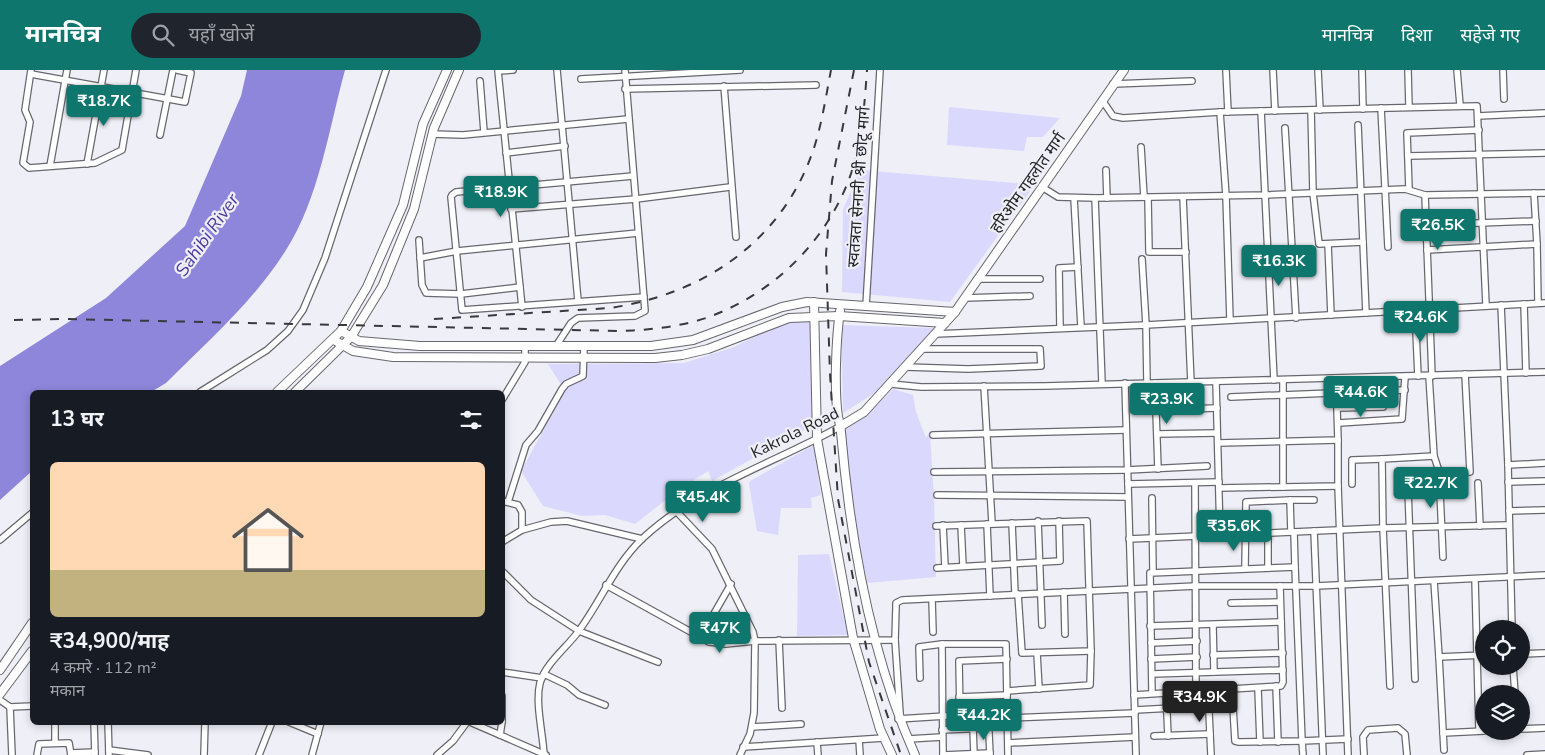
<!DOCTYPE html>
<html lang="hi">
<meta charset="utf-8">
<style>
:root{--surface:#171b24;--page:#20242c;--text:#f1f3f6;--muted:#9ea1a6;--line:#363941;--accent:#0f766e}
body{margin:0;font-family:"Nunito Sans","Noto Sans Devanagari",sans-serif;background:var(--page);color:var(--text);height:100vh;display:flex;flex-direction:column;font-size:19px;white-space:nowrap}
*{box-sizing:border-box;margin:0}
p{font-size:16px;color:var(--muted)}
.icon{flex:none;width:28px;height:28px;fill:none;stroke:currentColor;stroke-width:2;stroke-linecap:round;stroke-linejoin:round}
.map{position:relative;flex:1;overflow:hidden}
.side{position:absolute;left:30px;top:320px;width:475px;height:335px;display:flex;flex-direction:column;background:var(--surface);border-radius:8px;box-shadow:0 2px 8px #0003}
.side>*{flex:none}
.tools{position:absolute;left:1475px;top:550px;display:grid;gap:10px}
.tools a{display:grid;place-items:center;width:55px;height:55px;border-radius:50%;background:var(--surface);box-shadow:0 2px 8px #0003;font-size:25px}
.price{position:absolute;translate:-50% -42px;padding:0 11px;border-radius:5px;background:var(--accent);color:#fff;font-size:16px;line-height:32px;filter:drop-shadow(0 1px 2px #0008)}
.price::after{content:'';position:absolute;left:50%;top:30px;width:15px;height:11px;margin-left:-8px;background:inherit;clip-path:polygon(0 0,100% 0,50% 100%)}
.price.current{background:#222;color:#fff}
ul{padding:0;list-style:none}
li{display:grid;align-content:center;gap:10px;height:265px;padding:0 20px}
li+li{border-top:1px solid var(--line)}
li span{display:grid;place-items:center;height:155px;border-radius:8px;color:#555}
li>.icon{margin-inline-start:auto}
span .icon{width:90px;height:90px;fill:#fffc;stroke-width:1}
li b{font-size:21px}
h2{display:flex;justify-content:space-between;align-items:center;height:60px;padding:0 20px;font-size:21px}
header{display:flex;align-items:center;gap:30px;box-sizing:border-box;height:70px;padding:0 25px;background:var(--accent);color:#fff}
header strong{font-size:24px}
nav{display:flex;gap:28px;margin-inline-start:auto;font-size:18px}
.search{width:350px;height:45px;background:var(--page);display:flex;align-items:center;gap:12px;box-sizing:border-box;padding:0 18px;border-radius:28px;color:var(--muted);font-size:19px}
.map>svg:first-child{display:block}
</style>
<header>
<strong>मानचित्र</strong>
<div class="search"><svg class="icon" aria-label="search" viewBox="0 0 24 24"><circle cx="10" cy="10" r="6"/><path d="M15 15l6 6"/></svg>यहाँ खोजें</div>
<nav><a>मानचित्र</a><a>दिशा</a><a>सहेजे गए</a></nav>
</header>
<div class="map">
<svg width="1545" height="685" viewBox="0 0 1545 685">
<rect width="100%" height="100%" fill="#efeff7"/>
<g fill="#dad9fd">
<polygon points="949,37 1060,48 1043,67 1027,67 1024,81 947,75"/>
<polygon points="861,100 1026,114 1036,113 950,232 842,222 843,139"/>
<polygon points="792,252 810,252 813,355 712,411 708,401 677,421 635,454 605,445 582,446 543,436 521,401 565,321 548,294 684,293 734,277 767,260"/>
<polygon points="841,255 935,258 881,319 843,343"/>
<polygon points="893,319 913,325 916,342 926,368 930,361 934,430 936,507 867,513 849,421 844,359 870,342"/>
<polygon points="814,375 821,425 811,428 812,438 781,438 778,465 757,461 749,414 750,411"/>
<polygon points="829,484 848,565 797,566 798,485"/>
</g>
<path fill="#8d86da" d="M247 0H345C329 58 319 129 286 180 254 231 208 271 166 313L151 322H32V401L0 430V296L106 228 185 156 241 26Z"/>
<g fill="none" stroke-linecap="round" stroke-linejoin="round">
<g stroke="#67676e" stroke-width="8">
<g id="street">
<polyline points="31,0 25,40 30,52 23,93 29,98 95,93 122,80 136,0"/>
<polyline points="513,0 498,1 522,237"/>
<polyline points="557,0 578,231"/>
<polyline points="1226,0 1228,42"/>
<polyline points="1273,0 1275,41"/>
<polyline points="1318,0 1320,40"/>
<polyline points="1362,0 1363,39"/>
<polyline points="1408,0 1409,37"/>
<polyline points="1457,0 1460,35"/>
<polyline points="1503,0 1504,29"/>
<polyline points="31,4 185,32 191,3 177,0"/>
<polyline points="581,9 740,0"/>
<polyline points="480,11 484,62"/>
<polyline points="1113,14 1192,11"/>
<polyline points="724,16 736,167"/>
<polyline points="625,19 816,15"/>
<polyline points="1102,30 1113,46 1123,48 1220,42 1477,36 1486,235"/>
<polyline points="1381,38 1388,177"/>
<polyline points="1311,40 1313,123 1319,174 1363,172 1358,55"/>
<polyline points="1261,41 1274,310"/>
<polyline points="1220,42 1226,126 1230,250"/>
<polyline points="1478,46 1544,43"/>
<polyline points="1285,58 1296,248"/>
<polyline points="432,64 463,65 628,49"/>
<polyline points="160,65 173,0"/>
<polyline points="1141,77 1144,127"/>
<polyline points="506,83 565,76"/>
<polyline points="1408,86 1545,83"/>
<polyline points="87,94 104,0"/>
<polyline points="50,96 67,0"/>
<polyline points="1106,100 1107,128"/>
<polyline points="633,106 456,122 452,125 451,127 462,240 644,227"/>
<polyline points="1042,117 1058,127 1095,128 1102,313"/>
<polyline points="1409,119 1407,63 1479,60"/>
<polyline points="1425,125 1432,306"/>
<polyline points="1183,127 1191,313"/>
<polyline points="1074,128 1081,257"/>
<polyline points="1095,128 1265,125 1405,119 1425,125 1545,123"/>
<polyline points="1148,128 1149,182 1186,182"/>
<polyline points="511,139 636,129 730,117"/>
<polyline points="1426,155 1536,151"/>
<polyline points="419,170 422,215 426,223 461,224 520,217"/>
<polyline points="1363,172 1366,243"/>
<polyline points="1328,174 1331,245"/>
<polyline points="1537,174 1538,233"/>
<polyline points="1427,180 1537,174 1534,123"/>
<polyline points="420,188 457,181 638,163"/>
<polyline points="1142,189 1146,255 1545,233"/>
<polyline points="979,209 1040,209"/>
<polyline points="965,228 1030,226"/>
<polyline points="1524,234 1526,303"/>
<polyline points="1501,235 1508,395 1545,393"/>
<polyline points="866,236 880,0"/>
<polyline points="1415,240 1418,306"/>
<polyline points="1060,258 1059,198 1078,197"/>
<polyline points="935,264 1146,255 1147,313"/>
<polyline points="556,276 571,253 578,248 635,246 645,241 625,0"/>
<polyline points="906,297 968,299 1041,296 1040,279 921,279"/>
<polyline points="1465,304 1470,402"/>
<polyline points="1216,312 1220,465"/>
<polyline points="1125,313 1136,685"/>
<polyline points="1155,313 1158,399"/>
<polyline points="891,314 921,317 1045,316 1545,302"/>
<polyline points="984,316 992,453"/>
<polyline points="200,322 267,280 288,261 303,240 325,188 386,0"/>
<polyline points="1231,327 1405,320"/>
<polyline points="502,330 525,292 525,277"/>
<polyline points="1338,338 1383,337"/>
<polyline points="1156,340 1217,338"/>
<polyline points="1339,353 1402,349 1405,307"/>
<polyline points="1157,364 1217,363"/>
<polyline points="933,365 1126,360"/>
<polyline points="1218,373 1338,370 1336,308"/>
<polyline points="1434,386 1439,401 1443,487"/>
<polyline points="1508,395 1512,559"/>
<polyline points="934,402 1127,400 1207,396"/>
<polyline points="1508,412 1545,411"/>
<polyline points="1195,413 1196,621"/>
<polyline points="1478,413 1480,456"/>
<polyline points="1128,414 1219,412"/>
<polyline points="1352,414 1352,390 1382,389"/>
<polyline points="1338,416 1348,685"/>
<polyline points="1283,417 1283,310"/>
<polyline points="1219,418 1338,416 1338,370"/>
<polyline points="1408,419 1415,609"/>
<polyline points="937,425 1128,427"/>
<polyline points="1152,428 1153,502"/>
<polyline points="1290,430 1314,430"/>
<polyline points="502,431 518,435 522,442 522,460 502,472"/>
<polyline points="508,432 526,375 538,361 562,319 566,314 583,306 584,277"/>
<polyline points="1509,441 1545,440"/>
<polyline points="677,442 712,479 753,562 755,571 754,643 750,664 740,685"/>
<polyline points="1038,451 1042,555"/>
<polyline points="1012,453 1015,524"/>
<polyline points="987,454 990,526"/>
<polyline points="943,455 945,497"/>
<polyline points="961,455 963,496"/>
<polyline points="936,456 1087,451 1091,581 1022,583 1018,524"/>
<polyline points="522,460 551,452 567,451 642,469"/>
<polyline points="1314,461 1323,685"/>
<polyline points="1294,462 1295,497"/>
<polyline points="1268,463 1268,498"/>
<polyline points="1129,469 1383,458 1382,389 1434,386 1429,306"/>
<polyline points="0,470 32,443"/>
<polyline points="937,498 1060,491 1059,451"/>
<polyline points="1245,498 1246,432 1290,430 1291,462"/>
<polyline points="502,501 531,530 579,561 658,592"/>
<polyline points="1475,509 1479,661"/>
<polyline points="1434,511 1439,587 1484,585"/>
<polyline points="606,515 709,572 726,574 755,571 895,570 896,537 896,533 902,530 1196,516 1316,516 1545,505"/>
<polyline points="1064,522 1065,564"/>
<polyline points="932,529 933,562"/>
<polyline points="1231,533 1280,532"/>
<polyline points="1213,555 1214,602"/>
<polyline points="1150,556 1281,552"/>
<polyline points="700,568 731,514"/>
<polyline points="779,570 782,638"/>
<polyline points="895,570 900,643"/>
<polyline points="1151,573 1197,571"/>
<polyline points="942,574 943,685"/>
<polyline points="1037,583 1039,619"/>
<polyline points="1521,584 1545,583"/>
<polyline points="1213,585 1283,583"/>
<polyline points="1439,587 1444,680"/>
<polyline points="1151,589 1197,587"/>
<polyline points="1513,596 1515,624"/>
<polyline points="502,602 542,608"/>
<polyline points="544,604 567,615 579,625 605,635"/>
<polyline points="1152,604 1283,600"/>
<polyline points="920,608 919,577 942,574 1006,574 1008,685"/>
<polyline points="1276,616 1278,672"/>
<polyline points="1390,616 1383,458 1509,455"/>
<polyline points="1258,619 1260,672"/>
<polyline points="1007,621 1090,615 1091,581"/>
<polyline points="1208,621 1211,685"/>
<polyline points="1166,622 1168,666"/>
<polyline points="1152,623 1150,503 1295,497 1302,671 1239,672 1235,671 1232,620"/>
<polyline points="1134,625 1281,616 1283,612 1280,516"/>
<polyline points="502,626 502,651"/>
<polyline points="959,627 1007,625"/>
<polyline points="0,630 10,637 32,636"/>
<polyline points="10,637 12,685"/>
<polyline points="1135,640 1210,636"/>
<polyline points="988,643 990,685"/>
<polyline points="960,645 959,591 1007,589"/>
<polyline points="1008,648 1135,643"/>
<polyline points="898,649 1008,642"/>
<polyline points="94,652 95,685"/>
<polyline points="108,652 109,685"/>
<polyline points="289,652 318,664"/>
<polyline points="470,652 546,685"/>
<polyline points="55,653 55,673"/>
<polyline points="752,657 801,654"/>
<polyline points="973,658 974,684"/>
<polyline points="1521,659 1545,658"/>
<polyline points="942,660 989,658"/>
<polyline points="1443,663 1484,661"/>
<polyline points="500,665 502,652"/>
<polyline points="1154,666 1210,664"/>
<polyline points="908,669 942,667"/>
<polyline points="859,670 860,685"/>
<polyline points="817,672 818,685"/>
<polyline points="1008,673 1135,667"/>
<polyline points="743,677 884,668"/>
<polyline points="109,680 148,685"/>
<polyline points="71,683 95,682"/>
<polyline points="37,685 39,674 69,673 71,685"/>
<polyline points="204,685 205,652"/>
<polyline points="259,685 272,652"/>
<polyline points="312,685 321,652"/>
<polyline points="437,685 453,671 467,652"/>
<path d="M544 685C543 664 535 633 540 613 545 594 567 577 578 562 601 531 615 494 643 468 699 416 775 393 841 356"/>
<polyline points="943,685 990,683"/>
<polyline points="1303,685 1302,671 1348,669"/>
<polyline points="1364,685 1363,667 1368,660 1398,658 1405,664 1407,685"/>
<polyline points="1527,685 1545,684"/>
</g>
</g>
<g stroke="#67676e" stroke-width="10">
<g id="secondary">
<polyline points="814,232 817,369 853,568 880,659 892,685"/>
<path d="M840 241C836 269 834 319 838 347 839 352 841 356 841 362 850 469 871 586 915 685"/>
<polyline points="341,261 359,271 420,276 651,276 693,270 782,237 807,232 955,242"/>
<polyline points="334,270 353,281 393,287 655,288 682,285 708,279 789,248 839,246 945,253"/>
<polyline points="277,322 341,261 367,217 403,135 423,54 447,0"/>
<polyline points="295,322 351,267 383,215 414,139 434,58 459,0"/>
<polyline points="841,356 864,342 955,242 1124,0"/>
<polyline points="0,600 32,553"/>
<polyline points="0,624 32,581"/>
</g>
</g>
<use href="#street" stroke="#fff" stroke-width="5.5"/>
<use href="#secondary" stroke="#fff" stroke-width="8"/>
<g stroke="#39393d" stroke-width="2" stroke-dasharray="9 9" stroke-linecap="butt">
<polyline points="854,0 832,111 826,184 830,304 838,429 869,592 901,685"/>
<path d="M434 249 610 238C704 224 783 171 814 78 822 53 826 26 831 0"/>
<path d="M14 250 64 249 620 261C649 260 678 257 706 248 780 222 839 159 857 83 863 56 865 28 867 0"/>
</g>
</g>
<g text-anchor="middle" dominant-baseline="central" stroke-width="4.5" stroke-linejoin="round" paint-order="stroke">
<g font-size="16" fill="#232326" stroke="#efeff7">
<text transform="translate(1028 113) rotate(-55)">हरिओम गहलोत मार्ग</text>
<text transform="translate(859 117) rotate(-86)">स्वतंत्रता सेनानी श्री छोटू मार्ग</text>
<text transform="translate(795 363) rotate(-26)">Kakrola Road</text>
</g>
<g font-size="18" font-style="italic" fill="#4c3a9d" stroke="#efeff7">
<text transform="translate(207 165) rotate(-55)">Sahibi River</text>
</g>
</g>
</svg>
<div class="tools">
<a><svg class="icon" aria-label="locate" viewBox="0 0 24 24"><circle cx="12" cy="12" r="6"/><path d="M12 2v4M12 18v4M2 12h4M18 12h4"/></svg></a>
<a><svg class="icon" aria-label="layers" viewBox="0 0 24 24"><path d="M12 4l9 5-9 5-9-5zM3 14l9 5 9-5"/></svg></a>
</div>
<b class="price" style="left:104px;top:57px">₹18.7K</b>
<b class="price" style="left:501px;top:148px">₹18.9K</b>
<b class="price" style="left:1438px;top:181px">₹26.5K</b>
<b class="price" style="left:1279px;top:217px">₹16.3K</b>
<b class="price" style="left:1421px;top:273px">₹24.6K</b>
<b class="price" style="left:1361px;top:348px">₹44.6K</b>
<b class="price" style="left:1167px;top:355px">₹23.9K</b>
<b class="price" style="left:1431px;top:439px">₹22.7K</b>
<b class="price" style="left:703px;top:453px">₹45.4K</b>
<b class="price" style="left:1234px;top:482px">₹35.6K</b>
<b class="price" style="left:720px;top:584px">₹47K</b>
<b class="price current" style="left:1200px;top:653px">₹34.9K</b>
<b class="price" style="left:984px;top:671px">₹44.2K</b>
<section class="side">
<h2>13 घर<svg class="icon" aria-label="filters" viewBox="0 0 24 24"><path d="M4 7h16M4 17h16"/><circle cx="9" cy="7" r="2"/><circle cx="15" cy="17" r="2"/></svg></h2>
<ul>
<li><span style="background:linear-gradient(#ffd9b3 70%,#c2b280 0)"><svg class="icon" aria-label="home" viewBox="0 0 24 24"><path d="M3 11l9-7 9 7M6 9v11h12V9"/></svg></span><div><b>₹34,900/माह</b><p>4 कमरे · 112 m²</p><p>मकान</p></div></li>
</ul>
</section>
</div>
